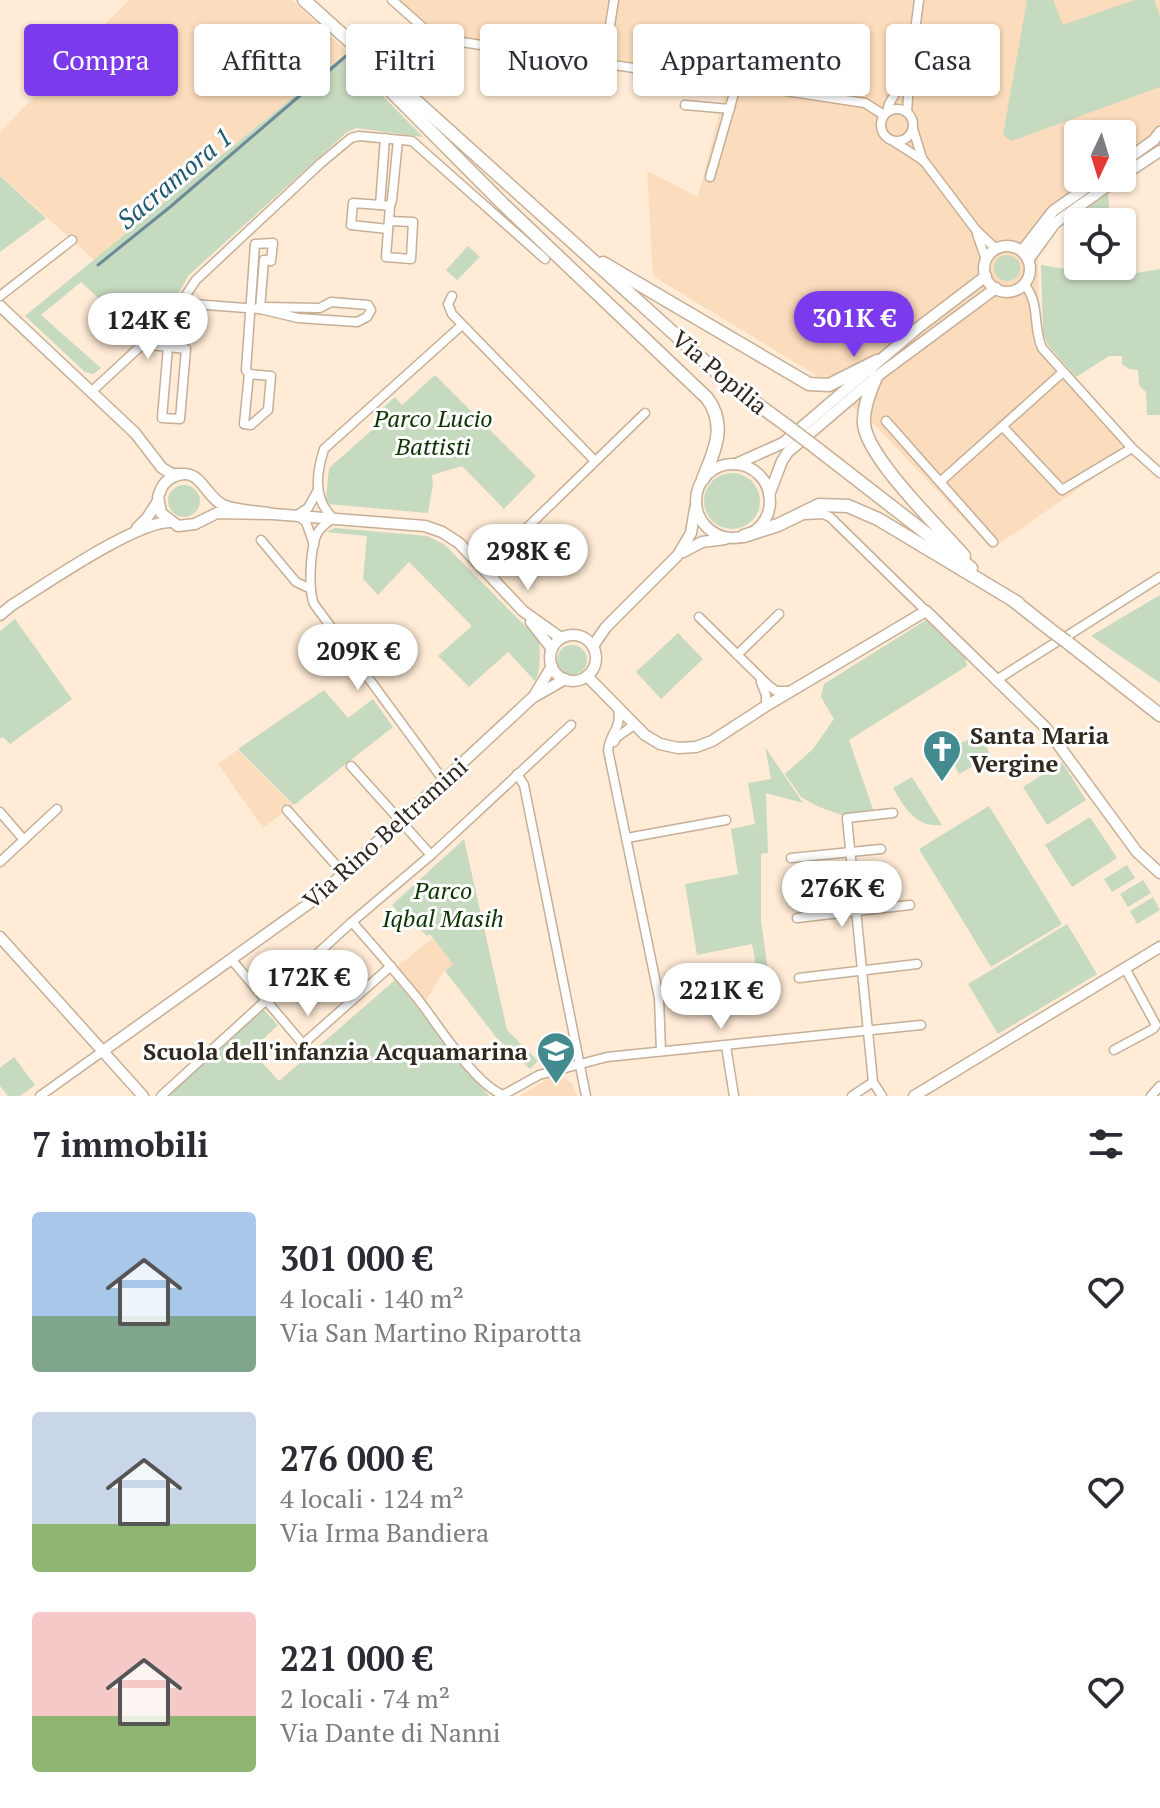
<!DOCTYPE html>
<html lang="it">
<meta charset="utf-8">
<style>
:root{--surface:#fff;--page:#f2f2f3;--text:#2b2b33;--muted:#7c7c81;--accent:#7c3aed}
body{margin:0;font-family:"PT Serif",serif;background:var(--page);color:var(--text);height:100vh;display:flex;flex-direction:column;font-size:30px;white-space:nowrap}
*{box-sizing:border-box;margin:0}
p{font-size:26px;color:var(--muted)}
.icon{flex:none;width:44px;height:44px;fill:none;stroke:currentColor;stroke-width:2;stroke-linecap:round;stroke-linejoin:round}
.map{position:relative;height:1096px;overflow:hidden}
.details{display:flex;flex-direction:column;background:var(--surface);flex:1}
.details>*{flex:none}
.banner{position:absolute;left:24px;top:24px;width:1112px;height:72px;display:flex;gap:16px}
.needle{width:52px;rotate:184deg}
.fabs{position:absolute;left:1064px;top:120px;display:grid;gap:16px}
.fabs a{display:grid;place-items:center;width:72px;height:72px;border-radius:8px;background:var(--surface);box-shadow:0 2px 6px #0004;font-size:40px}
.price{position:absolute;translate:-50% -68px;padding:0 18px;border-radius:28px;background:#fff;color:#222;font-size:26px;line-height:52px;filter:drop-shadow(0 2px 4px #0008)}
.price::after{content:'';position:absolute;left:50%;top:48px;width:24px;height:18px;margin-left:-12px;background:inherit;clip-path:polygon(0 0,100% 0,50% 100%)}
.price.selected{background:var(--accent);color:#fff}
ul{padding:0;list-style:none}
li{display:flex;align-items:center;gap:24px;height:200px;padding:0 32px}
li span{display:grid;place-items:center;flex:none;width:224px;height:160px;border-radius:8px;color:#555}
li>.icon{margin-inline-start:auto}
span .icon{width:96px;height:96px;fill:#fffc;stroke-width:1}
li b{font-size:34px}
h2{display:flex;justify-content:space-between;align-items:center;height:96px;padding:0 32px;font-size:34px}
.pill{padding:0 28px;border-radius:8px;background:var(--surface);box-shadow:0 2px 6px #0004;font-size:28px;line-height:72px}
.pill.selected{background:var(--accent);color:#fff}
.map>svg:first-child{display:block}
</style>
<div class="map">
<svg width="1160" height="1096" viewBox="0 0 1160 1096">
<rect width="100%" height="100%" fill="#ffebd6"/>
<g fill="#fbdcbc">
<polygon points="129,0 292,0 347,52 94,260 0,175 0,132"/>
<polygon points="392,0 1160,0 1160,145 1122,171 1122,134 1078,134 1078,178 1111,178 1037,234 1040,348 1132,451 992,549 874,424 814,374 653,276 647,171 698,197 727,83 430,34"/>
<polygon points="238,750 293,805 263,828 218,764"/>
<polygon points="433,938 453,964 444,971 426,1000 398,966"/>
<polygon points="561,1077 572,1083 577,1096 520,1096 550,1078"/>
</g>
<g fill="#c6dac0">
<polygon points="1027,0 1053,0 1063,25 1134,0 1154,0 1160,16 1160,87 1012,141 1003,135"/>
<polygon points="348,52 371,84 423,137 356,128 346,133 189,275 167,312 140,337 81,282 41,315 101,368 93,374 85,372 25,316"/>
<polygon points="0,176 46,218 0,252"/>
<polygon points="1108,194 1110,222 1086,222 1086,209"/>
<polygon points="468,246 480,257 457,280 446,270"/>
<circle cx="1007" cy="268" r="13"/>
<polygon points="1041,265 1084,272 1085,266 1112,266 1112,277 1160,269 1160,415 1147,415 1146,392 1139,385 1138,370 1129,369 1122,364 1122,356 1109,356 1076,377 1048,345 1043,333"/>
<polygon points="435,375 536,476 504,509 462,466 432,475 433,484 428,513 327,504 326,498 329,468 380,423 374,416 395,397 402,405"/>
<circle cx="732" cy="501" r="28"/>
<circle cx="184" cy="501" r="16"/>
<path d="M335 528 427 536 444 544 539 640C540 652 541 671 535 681L508 652 469 687 438 656 472 626 409 562 378 595 363 579 367 536 326 532Z"/>
<polygon points="1160,595 1160,683 1091,636"/>
<polygon points="15,619 72,699 10,744 3,737 0,739 0,631"/>
<polygon points="926,620 964,653 967,666 849,740 874,812 842,815 819,807 801,797 785,774 813,749 834,719 821,697 824,684"/>
<polygon points="678,633 703,659 661,699 636,672"/>
<circle cx="572" cy="660" r="15"/>
<polygon points="324,690 348,718 373,699 393,727 294,805 238,749"/>
<polygon points="980,735 991,756 959,774 946,749"/>
<polygon points="765,747 803,803 766,793 768,853 761,854 761,921 770,985 760,986 752,944 697,955 685,884 738,874 731,829 755,824 748,783 771,779"/>
<polygon points="1062,762 1086,800 1047,825 1023,787"/>
<path d="M912 777 942 825C916 828 905 808 893 788Z"/>
<polygon points="989,806 1062,924 991,967 919,849"/>
<polygon points="1090,817 1117,858 1072,887 1045,845"/>
<polygon points="464,839 507,1030 538,1061 530,1069 496,1037 445,971 453,964 430,934 427,936 412,921 408,924 392,905"/>
<polygon points="1127,865 1135,878 1112,892 1104,879"/>
<polygon points="1143,880 1151,893 1128,907 1120,894"/>
<polygon points="1153,897 1160,910 1137,924 1130,911"/>
<polygon points="1067,924 1097,974 998,1034 968,984"/>
<polygon points="395,980 489,1096 167,1096 263,1009 278,1025 251,1051 279,1081"/>
<polygon points="14,1057 35,1085 20,1096 8,1096 0,1086 0,1068"/>
</g>
<g fill="none" stroke-linecap="round" stroke-linejoin="round">
<polyline stroke="#6c8a97" stroke-width="3" points="98,265 170,207 346,56"/>
<g stroke="#c6af96" stroke-width="11">
<g id="minor">
<polyline points="392,0 435,38 865,103 884,115"/>
<polyline points="604,64 614,0"/>
<polyline points="685,105 730,109"/>
<circle cx="897" cy="125" r="16"/>
<polyline points="887,112 889,104 907,73"/>
<polyline points="907,112 910,69 919,0"/>
<polyline points="913,129 923,161"/>
<polyline points="385,138 380,205 390,206 386,257 411,259 413,222 389,221"/>
<polyline points="893,141 924,161 976,230 996,249"/>
<polyline points="710,177 737,83"/>
<polyline points="380,205 353,203 351,225 388,229"/>
<polyline points="390,206 392,200 398,140"/>
<polyline points="977,234 986,260"/>
<path d="M1024 284C1041 304 1032 325 1042 348L1132 448 1160 473"/>
<polyline points="0,296 72,240"/>
<polyline points="452,296 448,304 452,314 595,461"/>
<polyline points="184,306 186,295 196,280 321,163 351,138 359,136 412,141 545,259"/>
<polyline points="128,331 142,344 168,347 162,418 180,419 186,349 168,347"/>
<polyline points="249,374 271,376 268,410 251,425 244,424 249,374 246,370 255,244 273,243 271,261 264,260 260,309"/>
<polyline points="91,392 184,306 193,304 260,309 298,318 357,322 367,317 371,310 368,305 331,302 320,308 265,307 263,309"/>
<polyline points="886,421 993,542"/>
<polyline points="1003,427 1062,490 1132,448"/>
<polyline points="940,482 1063,372"/>
<polyline points="805,515 823,514 830,517 926,611"/>
<polyline points="261,540 296,582 311,589"/>
<polyline points="314,545 306,522 297,515 308,508 318,490"/>
<polyline points="474,560 501,553"/>
<polyline points="494,580 496,566 504,550 645,413"/>
<polyline points="699,617 768,685 776,691 788,691"/>
<polyline points="1067,636 1160,577"/>
<polyline points="737,655 779,614"/>
<polyline points="998,679 1058,641"/>
<polyline points="761,682 766,695 766,706"/>
<path d="M618 709C622 729 610 732 608 750L659 998 661 1051"/>
<polyline points="614,742 617,737 634,725"/>
<polyline points="351,766 431,855"/>
<polyline points="517,774 524,785 586,1096"/>
<path d="M444 781 314 604C308 590 310 546 318 532 322 526 328 522 333 518 313 499 316 475 324 449L462 325"/>
<polyline points="287,810 343,873"/>
<polyline points="0,812 24,840"/>
<polyline points="627,838 726,820"/>
<polyline points="791,858 881,849"/>
<polyline points="0,862 57,809"/>
<polyline points="797,918 910,905"/>
<path d="M352 922C374 947 396 972 417 998 438 1024 473 1083 503 1095L539 1075 607 1057 921 1025"/>
<polyline points="231,959 303,1044 391,966"/>
<polyline points="799,978 917,964"/>
<polyline points="726,1046 734,1096"/>
<polyline points="1114,1050 1153,1029 1156,1025 1125,968"/>
<polyline points="40,1096 103,1051"/>
<polyline points="161,1096 352,922 431,855 571,725"/>
<polyline points="852,1096 873,1082"/>
<polyline points="882,1096 873,1082 847,818 893,813"/>
<polyline points="1151,1096 1160,1086"/>
</g>
</g>
<g stroke="#c6af96" stroke-width="13">
<g id="tertiary">
<polyline points="1122,163 1154,140 1160,132"/>
<polyline points="1122,176 1160,151"/>
<circle cx="1007" cy="269" r="23"/>
<polyline points="1022,251 1053,211 1100,178"/>
<polyline points="1028,260 1055,223 1119,178"/>
<polyline points="0,306 135,433 162,468 172,474 180,474"/>
<polyline points="736,464 783,443 919,327 986,276"/>
<circle cx="733" cy="501" r="37"/>
<polyline points="769,495 782,461 788,452 876,377 996,288"/>
<path d="M273 514C258 511 237 511 223 505 204 496 200 464 173 477 164 481 161 488 158 497L161 513 178 526 195 524 217 513 273 514 425 526 442 532 459 543 523 611 561 638"/>
<polyline points="137,528 147,518 158,501"/>
<polyline points="683,552 702,542 725,539"/>
<path d="M0 615 12 605C46 584 135 522 170 522"/>
<polyline points="531,622 552,649"/>
<circle cx="573" cy="658" r="23"/>
<polyline points="593,646 606,627 678,555 691,533 695,509"/>
<polyline points="587,676 645,735 660,744 678,748 696,747 712,741 766,706 926,611 1046,728 1137,852 1160,873"/>
<polyline points="534,696 552,666"/>
<polyline points="0,937 143,1096"/>
<polyline points="103,1051 318,897 532,698 565,679"/>
<polyline points="914,1096 1160,947"/>
</g>
</g>
<g stroke="#c6af96" stroke-width="15">
<g id="primary">
<polyline points="304,0 730,384 786,425"/>
<path d="M375 75 503 204 707 398C727 425 715 450 703 479"/>
<polyline points="603,263 809,384 829,385 877,361"/>
<path d="M876 377C870 392 863 407 864 424 867 458 940 528 964 556"/>
<polyline points="815,447 971,568"/>
<polyline points="744,536 778,525 819,505 848,506 878,519 1018,603"/>
<polyline points="1014,601 1052,631"/>
<polyline points="1067,642 1160,715"/>
</g>
</g>
<use href="#minor" stroke="#fff" stroke-width="8"/>
<use href="#tertiary" stroke="#fff" stroke-width="10"/>
<use href="#primary" stroke="#fff" stroke-width="12"/>
<g stroke="#c6af96" stroke-width="15" stroke-linecap="butt">
<g id="primary-bridge">
<polyline points="786,425 815,447"/>
<polyline points="1052,631 1067,642"/>
</g>
</g>
<use href="#primary-bridge" stroke="#fff" stroke-width="12"/>
</g>
<defs>
<g id="church-pin" transform="scale(2)"><path d="M0 17L-7.5 6A9.5 9.5 0 1 1 7.5 6Z" fill="#438b8f" stroke="#fff"/><path d="M-1.2-6h2.4v3.5h3.3v2.4h-3.3V6h-2.4V-.1h-3.3v-2.4h3.3Z" fill="#fff"/></g>
<g id="school-pin" transform="scale(2)"><path d="M0 17L-7.5 6A9.5 9.5 0 1 1 7.5 6Z" fill="#438b8f" stroke="#fff"/><path d="M0-5L7-2L0 1L-7-2ZM-4 1L0 2.5L4 1V4Q0 6-4 4Z" fill="#fff"/></g>
</defs>
<g fill-rule="evenodd">
<use href="#church-pin" x="942" y="749"/>
<use href="#school-pin" x="556" y="1051"/>
</g>
<g text-anchor="middle" dominant-baseline="central" stroke-width="6" stroke-linejoin="round" paint-order="stroke">
<g font-size="24" fill="#31281e" stroke="#fff">
<text transform="translate(720 372) rotate(40)">Via Popilia</text>
<text transform="translate(385 833) rotate(-42)">Via Rino Beltramini</text>
</g>
<g font-size="24" font-style="italic" fill="#0d3400" stroke="#fff">
<text x="433" y="418">Parco Lucio<tspan x="433" dy="28">Battisti</tspan></text>
<text x="443" y="890">Parco<tspan x="443" dy="28">Iqbal Masih</tspan></text>
</g>
<g font-size="24" font-weight="bold" fill="#31281e" stroke="#fff" text-anchor="start">
<text x="970" y="735">Santa Maria<tspan x="970" dy="28">Vergine</tspan></text>
<text x="528" y="1051" text-anchor="end">Scuola dell'infanzia Acquamarina</text>
</g>
<g font-size="26" font-style="italic" fill="#205a73" stroke="#fff">
<text transform="translate(174 178) rotate(-40)">Sacramora 1</text>
</g>
</g>
</svg>
<div class="fabs">
<a><svg class="needle" viewBox="-14 -14 28 28"><path d="M0-13l5 13h-10z" fill="#e53935"/><path d="M0 13l5-13h-10z" fill="#7c7c81"/></svg></a>
<a><svg class="icon" aria-label="locate" viewBox="0 0 24 24"><circle cx="12" cy="12" r="6"/><path d="M12 2v4M12 18v4M2 12h4M18 12h4"/></svg></a>
</div>
<b class="price selected" style="left:854px;top:359px">301K €</b>
<b class="price" style="left:148px;top:361px">124K €</b>
<b class="price" style="left:528px;top:592px">298K €</b>
<b class="price" style="left:358px;top:692px">209K €</b>
<b class="price" style="left:842px;top:929px">276K €</b>
<b class="price" style="left:308px;top:1018px">172K €</b>
<b class="price" style="left:721px;top:1031px">221K €</b>
<div class="banner">
<a class="pill selected">Compra</a>
<a class="pill">Affitta</a>
<a class="pill">Filtri</a>
<a class="pill">Nuovo</a>
<a class="pill">Appartamento</a>
<a class="pill">Casa</a>
</div>
</div>
<section class="details">
<h2>7 immobili<svg class="icon" aria-label="filters" viewBox="0 0 24 24"><path d="M4 7h16M4 17h16"/><circle cx="9" cy="7" r="2"/><circle cx="15" cy="17" r="2"/></svg></h2>
<ul>
<li><span style="background:linear-gradient(#a9c7e8 65%,#7fa58c 0)"><svg class="icon" aria-label="home" viewBox="0 0 24 24"><path d="M3 11l9-7 9 7M6 9v11h12V9"/></svg></span><div><b>301 000 €</b><p>4 locali · 140 m²</p><p>Via San Martino Riparotta</p></div><svg class="icon" aria-label="heart" viewBox="0 0 24 24"><path d="M12 20l-8-8c-3-5 5-10 8-4 3-6 11-1 8 4z"/></svg></li>
<li><span style="background:linear-gradient(#c9d6e8 70%,#8fb573 0)"><svg class="icon" aria-label="home" viewBox="0 0 24 24"><path d="M3 11l9-7 9 7M6 9v11h12V9"/></svg></span><div><b>276 000 €</b><p>4 locali · 124 m²</p><p>Via Irma Bandiera</p></div><svg class="icon" aria-label="heart" viewBox="0 0 24 24"><path d="M12 20l-8-8c-3-5 5-10 8-4 3-6 11-1 8 4z"/></svg></li>
<li><span style="background:linear-gradient(#f6c9c9 65%,#8fb573 0)"><svg class="icon" aria-label="home" viewBox="0 0 24 24"><path d="M3 11l9-7 9 7M6 9v11h12V9"/></svg></span><div><b>221 000 €</b><p>2 locali · 74 m²</p><p>Via Dante di Nanni</p></div><svg class="icon" aria-label="heart" viewBox="0 0 24 24"><path d="M12 20l-8-8c-3-5 5-10 8-4 3-6 11-1 8 4z"/></svg></li>
</ul>
</section>
